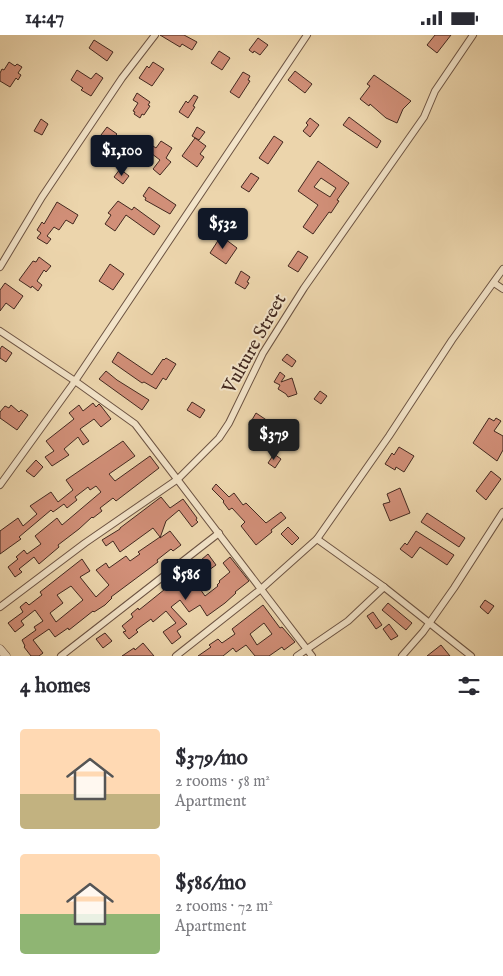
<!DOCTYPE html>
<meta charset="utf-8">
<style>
:root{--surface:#fff;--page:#f2f2f3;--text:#2b2b33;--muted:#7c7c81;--accent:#111827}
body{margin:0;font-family:"IM FELL English",serif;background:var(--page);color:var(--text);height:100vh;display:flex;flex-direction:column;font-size:19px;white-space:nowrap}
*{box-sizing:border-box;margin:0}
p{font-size:16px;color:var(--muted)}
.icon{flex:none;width:28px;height:28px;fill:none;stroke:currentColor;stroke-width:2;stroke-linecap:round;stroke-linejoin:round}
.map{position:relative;height:621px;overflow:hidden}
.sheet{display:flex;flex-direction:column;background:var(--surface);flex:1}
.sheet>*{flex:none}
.price{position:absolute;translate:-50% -42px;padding:0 11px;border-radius:5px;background:var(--accent);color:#fff;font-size:16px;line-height:32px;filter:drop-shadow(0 1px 2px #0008)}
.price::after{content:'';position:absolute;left:50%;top:30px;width:15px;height:11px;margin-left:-8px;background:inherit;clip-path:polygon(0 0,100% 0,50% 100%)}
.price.on{background:#222;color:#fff}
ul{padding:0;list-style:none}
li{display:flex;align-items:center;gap:15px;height:125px;padding:0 20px}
li span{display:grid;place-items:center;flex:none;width:140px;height:100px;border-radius:5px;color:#555}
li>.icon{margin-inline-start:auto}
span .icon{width:60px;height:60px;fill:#fffc;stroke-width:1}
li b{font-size:21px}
h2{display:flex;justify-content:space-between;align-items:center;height:60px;padding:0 20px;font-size:21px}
.status{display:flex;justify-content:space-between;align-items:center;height:35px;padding:0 25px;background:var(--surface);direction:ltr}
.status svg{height:14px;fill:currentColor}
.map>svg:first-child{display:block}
</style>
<div class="status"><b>14:47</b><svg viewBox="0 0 49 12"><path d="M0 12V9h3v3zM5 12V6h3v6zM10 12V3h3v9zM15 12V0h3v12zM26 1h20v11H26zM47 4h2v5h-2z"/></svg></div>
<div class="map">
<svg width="503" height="621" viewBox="0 0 503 621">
<rect width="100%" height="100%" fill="#ecd5ac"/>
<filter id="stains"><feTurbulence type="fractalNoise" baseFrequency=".004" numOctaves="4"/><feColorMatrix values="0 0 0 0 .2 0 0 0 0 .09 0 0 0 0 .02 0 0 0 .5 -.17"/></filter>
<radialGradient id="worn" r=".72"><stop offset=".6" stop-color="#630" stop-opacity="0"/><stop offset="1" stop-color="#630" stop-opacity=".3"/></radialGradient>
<g fill="#d18f78" stroke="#432920" fill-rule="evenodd">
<polygon points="160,0 184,0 197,7 192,15 182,9 180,12"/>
<polygon points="435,0 451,0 437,18 427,10"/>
<polygon points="258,3 268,10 260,20 254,16 253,18 249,15"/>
<polygon points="94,5 113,17 107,26 89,13"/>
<polygon points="219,16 230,23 222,35 211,28"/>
<polygon points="9,27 15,31 17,29 22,32 18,38 21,40 18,45 16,43 10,52 0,46 0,38 2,34 4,35"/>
<polygon points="153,27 164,34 152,51 139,43 147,31 149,33"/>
<polygon points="77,35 91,44 96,38 103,43 91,61 81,55 83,53 71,45"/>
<polygon points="295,36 312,49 305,58 288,45"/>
<polygon points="243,37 250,41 248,45 250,46 239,63 230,57"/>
<polygon points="374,40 411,66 403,74 397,88 386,83 370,69 369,71 360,64 370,51 367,49"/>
<polygon points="137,58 150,67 148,70 150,71 144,80 142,79 140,83 134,79 135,77 133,76 138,68 133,65"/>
<polygon points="194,60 198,62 193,71 195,72 188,83 179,77 186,66 188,68"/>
<polygon points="349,82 381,106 377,113 343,90"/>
<polygon points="310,83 319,90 310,102 303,96 308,90 306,88"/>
<polygon points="41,84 48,89 42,100 34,96"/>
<polygon points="107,92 117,99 114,102 122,108 117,114 110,109 105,116 95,108"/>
<polygon points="197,92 205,97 199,105 192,101"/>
<polygon points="274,101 283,107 268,129 259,123"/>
<polygon points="139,102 156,113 161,106 172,113 166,123 171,127 160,140 153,134 160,125 147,115 145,118 134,111"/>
<polygon points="195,103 206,111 200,119 204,122 197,132 182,121"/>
<path d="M318 126 349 148 337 165 339 166 331 178 329 177 313 199 303 192 318 170 298 156ZM321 143 336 153 330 162 314 152Z"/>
<polygon points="120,134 129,141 123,149 114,142"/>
<polygon points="251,138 259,143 249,157 241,152"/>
<polygon points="149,152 176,170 170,179 145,165 146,163 143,161"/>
<polygon points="118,166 132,175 134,172 160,191 154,200 126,180 115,196 105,189 111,180 108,178"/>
<polygon points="57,167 78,180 73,189 66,185 59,195 54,192 47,201 51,204 47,209 37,203 41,198 37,195 42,187 44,189"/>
<polygon points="221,201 237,213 226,229 210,218"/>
<polygon points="298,216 308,222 298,237 288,231"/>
<polygon points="39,222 51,231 46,237 44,235 37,246 42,250 38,256 32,251 31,253 19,245 33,226 36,227"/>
<polygon points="110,229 124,239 113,255 99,246"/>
<polygon points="241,236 250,242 247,247 249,248 245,254 235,248"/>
<polygon points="5,248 23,261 14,274 6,268 0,276 0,255"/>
<polygon points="2,311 12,318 6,327 0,323 0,314"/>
<polygon points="118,317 152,340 163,324 164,325 166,323 176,329 166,345 163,343 156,354 144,347 142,348 112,327"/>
<polygon points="287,319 296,326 292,332 282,325"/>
<polygon points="106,336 117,345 149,365 142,375 99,344"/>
<polygon points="280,337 285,341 281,347 292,343 297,359 288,362 286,359 278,354 280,350 274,347"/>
<polygon points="320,356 327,361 321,369 314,364"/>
<polygon points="192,367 205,375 200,383 187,375"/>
<polygon points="93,368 96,372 99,369 101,371 111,384 101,392 94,384 80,394 89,406 83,410 78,402 64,414 69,420 52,431 45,422 54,416 46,406 74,384 69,378 79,370 83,376"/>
<polygon points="11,370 19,377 21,375 28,380 17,395 0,383 0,377 5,371 9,373"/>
<polygon points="256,378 274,390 276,386 287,393 285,396 290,400 282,412 278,410 277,413 261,402 263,399 249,390"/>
<polygon points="489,383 494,386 496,383 501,386 494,396 503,401 503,415 497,426 473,408"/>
<polygon points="123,406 135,421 109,439 115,446 150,421 159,433 116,466 113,463 100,473 102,476 93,483 92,482 79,494 58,510 59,512 39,529 34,522 19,534 22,537 15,542 8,532 18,524 16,522 24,515 27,519 41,509 35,501 57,483 62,490 101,457 96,451 90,455 88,452 75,462 77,465 67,473 64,469 53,477 51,475 19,502 21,504 0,519 0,496 18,483 23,491 37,479 30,471 51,457 58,467 73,455 66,445"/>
<polygon points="399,412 414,421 404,437 396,432 395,435 385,429 392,418 394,420"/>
<polygon points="274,419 281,424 275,433 268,428"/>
<polygon points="36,425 43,432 34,442 26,436"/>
<polygon points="491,436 501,444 486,465 476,456"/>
<polygon points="216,449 229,462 234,458 243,470 246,468 266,488 281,477 286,483 271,495 272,497 256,510 241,491 245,487 232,473 229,475 223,467 224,466 212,454"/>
<polygon points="400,453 410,478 390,486 383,469 390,467 387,459"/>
<path d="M161 462 170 473 183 464 197 483 196 485 198 487 192 492 179 475 166 486 160 503 170 496 181 510 173 516 171 514 157 525 158 527 111 562 112 563 105 570 94 577 93 576 69 595 68 593 55 602 49 594 33 605 43 618 39 621H31L24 612 25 611 22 605 36 595 34 592 43 586 35 575 21 586 24 590 15 597 8 588 23 577 20 572 26 567 29 570 42 560 40 557 82 524 90 536 80 542 96 562 109 550 96 535 106 528 109 533 126 521 130 526 140 519 138 517 160 502 153 493 120 517 113 506 106 511 102 505 120 494V493ZM71 551 83 565 56 587 50 578 63 568 57 560Z"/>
<polygon points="427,478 465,503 459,512 421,487"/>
<polygon points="288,492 299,503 292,510 281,499"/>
<polygon points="416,496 454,520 447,530 420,512 412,523 400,514 405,508 407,510"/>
<polygon points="208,519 216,530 209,535 201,525"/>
<polygon points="230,522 249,546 235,557 236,558 225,568 207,581 200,570 189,577 180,565 171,572 187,589 177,596 181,602 172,609 163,597 176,588 166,576 153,587 151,584 136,595 138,597 129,604 123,597 126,596 122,591 133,582 131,579 138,573 139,575 185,538 190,544 188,546 195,554 198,551 205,561 218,551 217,550 220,547 219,546 230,537 223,528"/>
<polygon points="485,565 494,571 488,579 480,572"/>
<polygon points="388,568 412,588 406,595 382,575"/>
<path d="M263 570 280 593 282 592 295 607 284 615 282 612 269 621H255L246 610 236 617 233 613 223 621H198L211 612 209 610 218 604 222 608 235 599 232 594ZM264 588 272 599 257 610 250 599Z"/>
<polygon points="373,577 382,590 376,594 367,581"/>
<polygon points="389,589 398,601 391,605 383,594"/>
<polygon points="105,598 112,606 103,613 96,604"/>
<polygon points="143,608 154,621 122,621 134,613 135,615"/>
<polygon points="441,610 450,621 427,621"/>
</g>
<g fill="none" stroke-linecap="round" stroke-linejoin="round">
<g stroke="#6d5443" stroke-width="8">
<g id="minor">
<polyline points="0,232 42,162 122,43 155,0"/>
<polyline points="494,248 503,254"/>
<polyline points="0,296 75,346 135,389 312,621"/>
<polyline points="0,450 75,346 307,0"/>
<polyline points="317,504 384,552 471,621"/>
<polyline points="0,572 85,508 178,444 219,403 229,388 263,318 304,253 424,82 435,56 473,0"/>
<polyline points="61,621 219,498"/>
<polyline points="176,621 261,554 317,504 389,401 452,305 503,234"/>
<polyline points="297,621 348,586 384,552"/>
<polyline points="402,621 423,597 454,553 503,477"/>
</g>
</g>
<g stroke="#6d5443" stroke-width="9">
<polyline id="tertiary" points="0,614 6,621"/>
</g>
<use href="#minor" stroke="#f3e4c9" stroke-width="6"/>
<use href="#tertiary" stroke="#f3e4c9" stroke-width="8"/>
</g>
<g text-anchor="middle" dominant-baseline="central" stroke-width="4" stroke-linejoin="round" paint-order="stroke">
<g font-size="19" fill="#432920" stroke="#f3e4c9">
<text transform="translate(255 309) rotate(-61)">Vulture Street</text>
</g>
</g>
<rect width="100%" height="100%" filter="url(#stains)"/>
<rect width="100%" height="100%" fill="url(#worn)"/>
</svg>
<b class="price" style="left:122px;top:142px">$1,100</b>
<b class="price" style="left:223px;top:215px">$532</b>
<b class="price on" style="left:274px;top:426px">$379</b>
<b class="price" style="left:186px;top:566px">$586</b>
</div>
<section class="sheet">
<h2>4 homes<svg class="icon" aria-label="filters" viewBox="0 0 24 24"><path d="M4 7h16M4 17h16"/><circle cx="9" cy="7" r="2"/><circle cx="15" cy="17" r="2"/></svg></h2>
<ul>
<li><span style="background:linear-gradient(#ffd9b3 65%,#c2b280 0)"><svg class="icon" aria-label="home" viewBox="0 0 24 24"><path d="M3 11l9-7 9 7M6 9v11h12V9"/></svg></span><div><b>$379/mo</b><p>2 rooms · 58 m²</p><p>Apartment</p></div></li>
<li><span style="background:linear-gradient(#ffd9b3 60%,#8fb573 0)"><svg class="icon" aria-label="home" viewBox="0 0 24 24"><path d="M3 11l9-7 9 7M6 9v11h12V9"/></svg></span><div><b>$586/mo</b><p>2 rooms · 72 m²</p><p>Apartment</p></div></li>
</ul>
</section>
